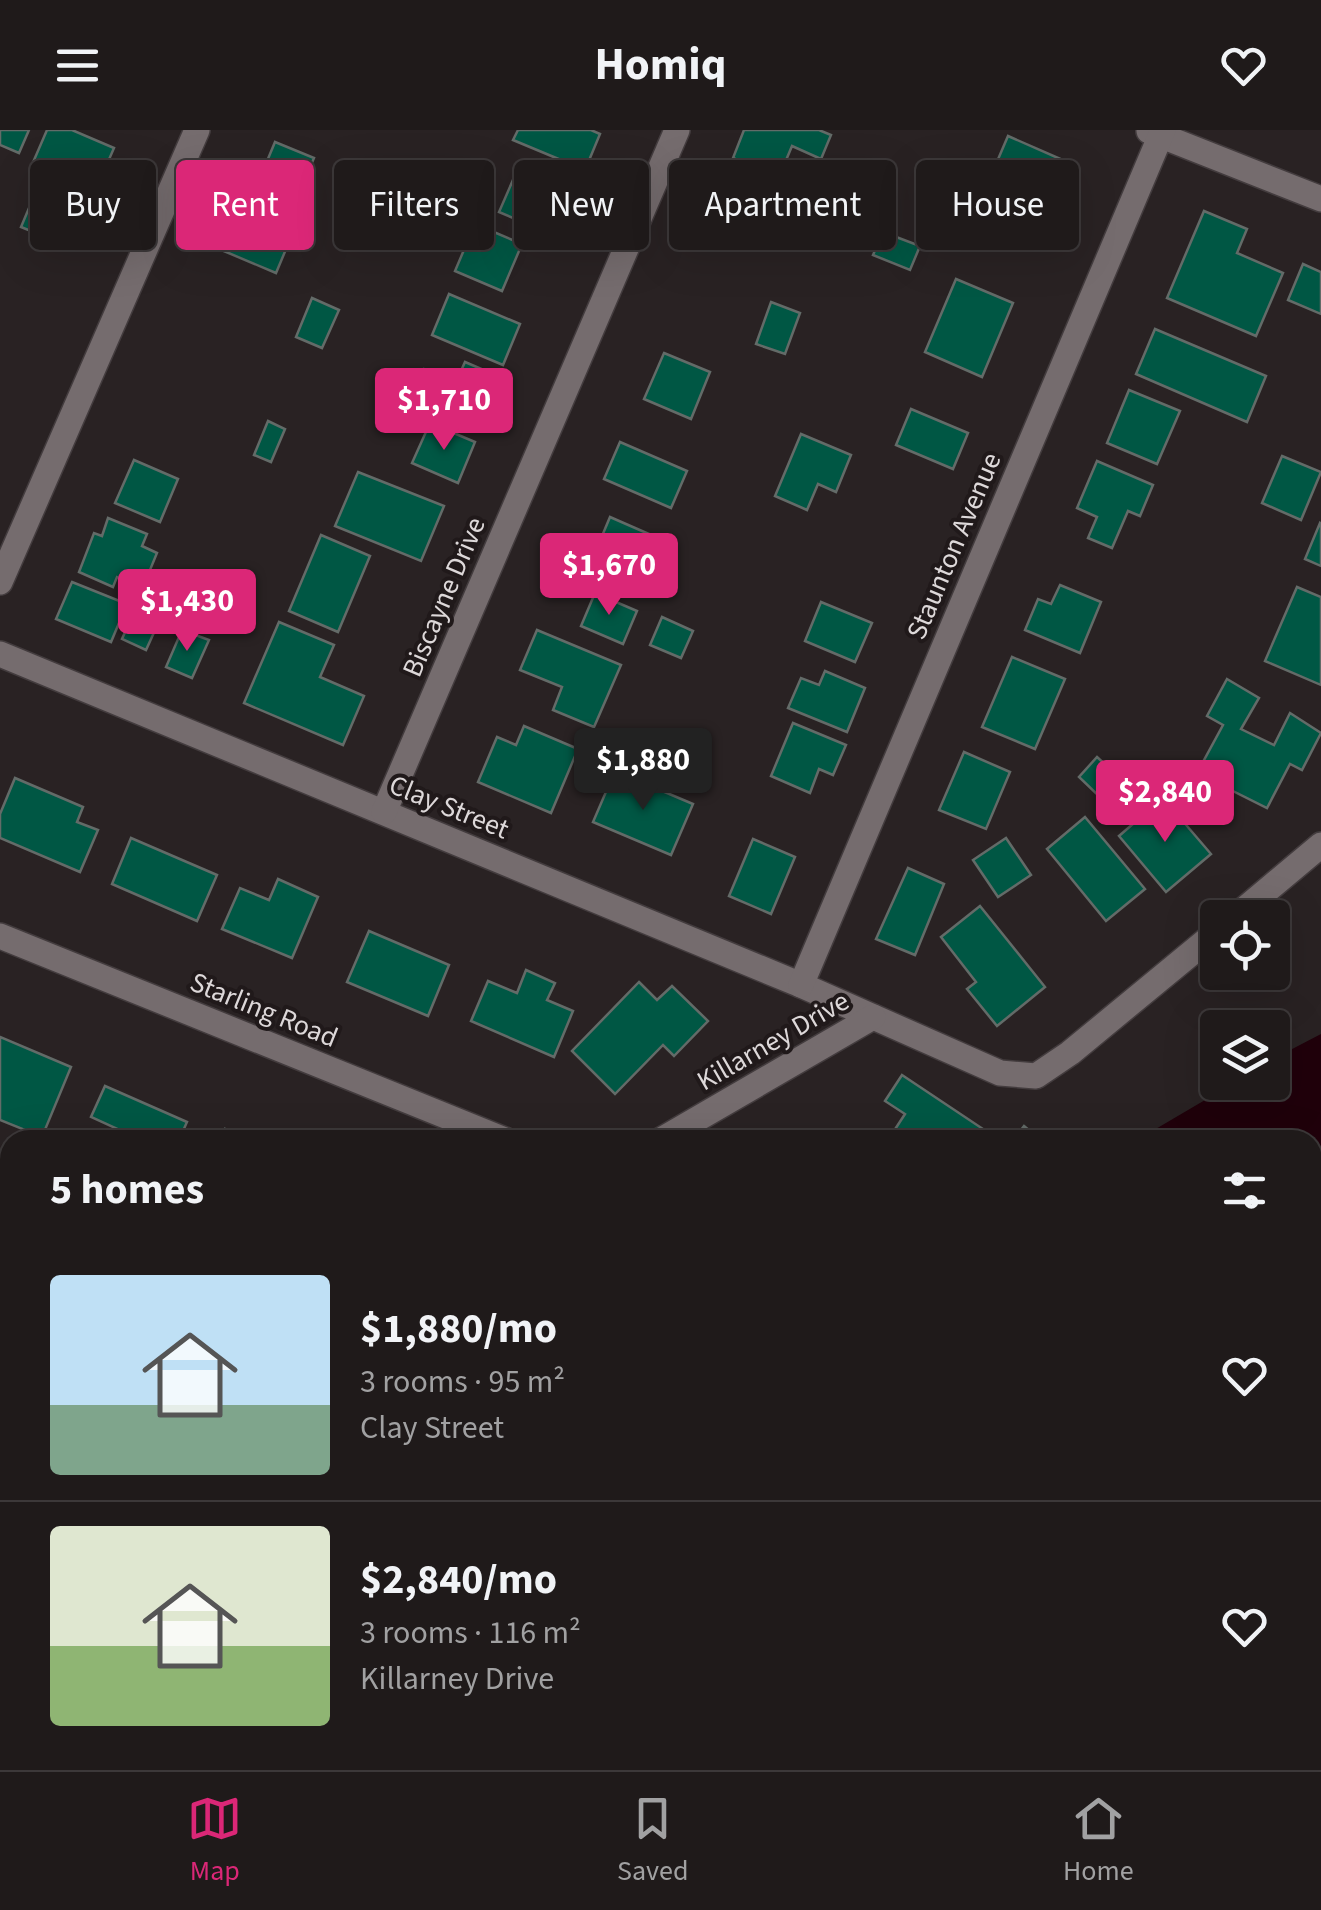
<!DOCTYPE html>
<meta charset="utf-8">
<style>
:root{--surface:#1f1a1a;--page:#2c2727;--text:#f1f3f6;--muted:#a1a1a2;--line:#3c3839;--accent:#db2777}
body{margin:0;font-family:"Source Sans 3",sans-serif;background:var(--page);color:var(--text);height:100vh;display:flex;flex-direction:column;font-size:38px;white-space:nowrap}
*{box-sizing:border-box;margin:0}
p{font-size:32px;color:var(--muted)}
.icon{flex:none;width:55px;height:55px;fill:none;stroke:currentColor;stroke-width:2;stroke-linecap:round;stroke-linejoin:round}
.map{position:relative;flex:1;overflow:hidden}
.details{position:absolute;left:0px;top:1000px;width:1322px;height:640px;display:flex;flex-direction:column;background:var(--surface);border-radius:30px 30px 0 0;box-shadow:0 10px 40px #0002,0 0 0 2px var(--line)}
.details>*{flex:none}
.guide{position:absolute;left:30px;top:30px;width:1262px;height:90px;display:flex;gap:20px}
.fabs{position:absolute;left:1200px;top:770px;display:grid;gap:20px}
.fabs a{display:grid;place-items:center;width:90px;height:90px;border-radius:10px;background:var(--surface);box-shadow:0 10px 40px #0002,0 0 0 2px var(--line);font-size:50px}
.price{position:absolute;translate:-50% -85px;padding:0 22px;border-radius:10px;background:var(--accent);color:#fff;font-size:32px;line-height:65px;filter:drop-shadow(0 2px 5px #0008)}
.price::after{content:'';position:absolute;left:50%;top:60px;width:30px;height:22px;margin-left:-15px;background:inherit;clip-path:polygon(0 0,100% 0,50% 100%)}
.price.on{background:#222;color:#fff}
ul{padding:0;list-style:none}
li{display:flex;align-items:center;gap:30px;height:250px;padding:0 50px}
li+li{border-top:2px solid var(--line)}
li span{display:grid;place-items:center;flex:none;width:280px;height:200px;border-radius:10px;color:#555}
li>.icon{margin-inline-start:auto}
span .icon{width:120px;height:120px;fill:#fffc;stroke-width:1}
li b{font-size:42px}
h2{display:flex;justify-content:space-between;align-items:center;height:120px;padding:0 50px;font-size:42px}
.tag{padding:0 35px;border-radius:10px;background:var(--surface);box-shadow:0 10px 40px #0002,0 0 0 2px var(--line);font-size:35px;line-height:90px}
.tag.on{background:var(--accent);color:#fff}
header{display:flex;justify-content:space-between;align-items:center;height:130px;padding:0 50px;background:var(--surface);font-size:45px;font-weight:700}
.dock{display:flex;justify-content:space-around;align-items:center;height:140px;border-top:2px solid var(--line);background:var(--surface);font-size:28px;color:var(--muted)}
.dock a{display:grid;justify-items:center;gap:5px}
.dock .on{color:var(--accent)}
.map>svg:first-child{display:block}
</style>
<header><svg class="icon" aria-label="menu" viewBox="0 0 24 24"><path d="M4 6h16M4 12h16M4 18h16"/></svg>Homiq<svg class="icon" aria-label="heart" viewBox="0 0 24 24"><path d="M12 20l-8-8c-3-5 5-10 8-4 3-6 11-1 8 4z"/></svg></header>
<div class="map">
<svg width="1321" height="1640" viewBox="0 0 1321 1640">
<rect width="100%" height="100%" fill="#292223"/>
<polygon fill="#20010b" points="1321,904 1321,1640 304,1640 313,1630 1312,1630 1312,1010 1137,1010 1234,953 1272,952 1273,929"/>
<g fill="#005744" stroke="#636b68" stroke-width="2.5">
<polygon points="0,0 29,0 19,23 0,15"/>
<polygon points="47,0 72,0 114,18 94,64 31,37"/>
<polygon points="518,0 591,0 600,4 585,40 513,10"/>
<polygon points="744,0 819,0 831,5 821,29 792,16 779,47 733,28"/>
<polygon points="1008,6 1065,31 1045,80 987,55"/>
<polygon points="275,12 314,28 293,77 255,60"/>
<polygon points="726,40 777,62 755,112 704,91"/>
<polygon points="516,43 578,69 561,108 499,82"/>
<polygon points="948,52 988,70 973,105 933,88"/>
<polygon points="37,59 86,80 70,117 21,97"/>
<polygon points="241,69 297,93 276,143 219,119"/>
<polygon points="1204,81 1247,99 1237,123 1283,143 1256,206 1167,168"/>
<polygon points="475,94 522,114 502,161 455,141"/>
<polygon points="883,102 920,116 910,140 873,125"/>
<polygon points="1303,134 1321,142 1321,184 1288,170"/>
<polygon points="956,149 1013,173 982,247 925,222"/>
<polygon points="449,164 520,194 503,235 432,205"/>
<polygon points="312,168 339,180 322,218 296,207"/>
<polygon points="771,172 800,183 785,224 756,214"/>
<polygon points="1155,199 1266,246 1247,292 1136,244"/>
<polygon points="664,223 710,242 691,289 644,269"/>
<polygon points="465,232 500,247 489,272 477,267 464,298 405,273 424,239 456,252"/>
<polygon points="1129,260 1180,281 1157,334 1107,313"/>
<polygon points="911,279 968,303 953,339 896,315"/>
<polygon points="268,291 285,299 271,332 254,325"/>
<polygon points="430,293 475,312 458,353 412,333"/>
<polygon points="801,304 851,325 836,362 818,354 807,380 775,366"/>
<polygon points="620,312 687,341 671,378 604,349"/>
<polygon points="1282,326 1321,342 1301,390 1262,373"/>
<polygon points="134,330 178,349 160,392 115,373"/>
<polygon points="1097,331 1153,355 1140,386 1128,381 1112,418 1088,408 1097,387 1077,378"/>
<polygon points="358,342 444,376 421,431 335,396"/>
<polygon points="610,387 658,408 645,439 597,418"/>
<polygon points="108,388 147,404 142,416 157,423 143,457 117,447 113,457 79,442 94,403 102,406"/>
<polygon points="1320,393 1321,394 1321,436 1305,429"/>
<polygon points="321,405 370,426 338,502 289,481"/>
<polygon points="72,452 127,474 111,512 56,489"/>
<polygon points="1060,455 1101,472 1080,523 1025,500 1038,469 1051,474"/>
<polygon points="1297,457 1321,467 1321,555 1265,531"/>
<polygon points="595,463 637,481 623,514 581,496"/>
<polygon points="821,472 872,493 855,532 805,511"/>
<polygon points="137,476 161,487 146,520 122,509"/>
<polygon points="662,487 693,501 681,528 650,515"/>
<polygon points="279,492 334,515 320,547 364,566 343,615 244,573"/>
<polygon points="182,500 209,510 192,548 166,537"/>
<polygon points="537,500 621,535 594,597 553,580 562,557 520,540"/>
<polygon points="1012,527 1065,549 1035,619 982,597"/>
<polygon points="825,541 865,558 847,602 788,578 801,548 819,555"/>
<polygon points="1227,549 1259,568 1241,599 1274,615 1290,583 1321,603 1302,640 1290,634 1267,678 1197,643 1223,595 1207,586"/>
<polygon points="793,593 846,615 833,645 819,639 810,663 771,646"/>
<polygon points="524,596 578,619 551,683 478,652 497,607 516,615"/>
<polygon points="964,622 1010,642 986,699 939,680"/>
<polygon points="1097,627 1121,649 1103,670 1079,647"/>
<polygon points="615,641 693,674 671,725 593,692"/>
<polygon points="15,648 83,677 77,692 98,700 80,742 0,708 0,684"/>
<polygon points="1163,668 1211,724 1166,762 1119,706"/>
<polygon points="1085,687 1145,759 1106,791 1047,719"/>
<polygon points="131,708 217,745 197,791 112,754"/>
<polygon points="1006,708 1031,745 998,767 973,730"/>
<polygon points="753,709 795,727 771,784 729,766"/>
<polygon points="908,738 944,754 915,825 876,809"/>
<polygon points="278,749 318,767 292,828 222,799 240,758 269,770"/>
<polygon points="980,776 1045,857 997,896 967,859 976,852 941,807"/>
<polygon points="369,801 449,835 428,886 347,852"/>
<polygon points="526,840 555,853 547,870 573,881 554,927 471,891 488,851 517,863"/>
<polygon points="639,852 657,870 672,856 708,891 674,926 663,915 615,964 572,921"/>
<polygon points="0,907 71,937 42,1007 0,990"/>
<polygon points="902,945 986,1001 980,1010 888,1010 905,984 885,971"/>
<polygon points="105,956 187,992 179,1010 131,1010 133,1006 91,987"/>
<polygon points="1024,996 1041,1010 1013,1010"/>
<polygon points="225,999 250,1010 221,1010"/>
<polygon points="10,1174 10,1201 0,1197"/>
<polygon points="8,1366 10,1367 10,1432 0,1428 0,1384"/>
</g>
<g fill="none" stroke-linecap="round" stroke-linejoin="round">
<g stroke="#433c3e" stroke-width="28">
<g id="street">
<polyline points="1149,1 1321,69"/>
<polyline points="0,452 197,0"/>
<polyline points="0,524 801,855 1000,943 1036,946 1070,923 1218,801"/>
<polyline points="384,682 677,0"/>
<polyline points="1234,788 1321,715"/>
<polyline points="0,806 505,1010"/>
<polyline points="801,855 1163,0"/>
<polyline points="661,1010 873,887"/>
<polyline points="0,1278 10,1282"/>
</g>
</g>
<use href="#street" stroke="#756c6e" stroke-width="25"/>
</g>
<g text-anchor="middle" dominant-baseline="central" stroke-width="8" stroke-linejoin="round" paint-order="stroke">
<g font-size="28" fill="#ddd8d9" stroke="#20191a">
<text transform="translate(954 416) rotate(-67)">Staunton Avenue</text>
<text transform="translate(444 467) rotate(-67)">Biscayne Drive</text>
<text transform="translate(449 677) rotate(22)">Clay Street</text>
<text transform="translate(264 880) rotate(22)">Starling Road</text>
<text transform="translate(773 911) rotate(-30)">Killarney Drive</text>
</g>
</g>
</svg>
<div class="fabs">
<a><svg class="icon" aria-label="locate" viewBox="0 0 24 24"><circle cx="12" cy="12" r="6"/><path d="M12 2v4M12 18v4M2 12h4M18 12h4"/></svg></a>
<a><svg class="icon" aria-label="layers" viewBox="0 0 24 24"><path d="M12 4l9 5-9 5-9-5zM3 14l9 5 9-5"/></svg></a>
</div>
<b class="price" style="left:444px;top:323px">$1,710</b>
<b class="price" style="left:609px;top:488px">$1,670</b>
<b class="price" style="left:187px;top:524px">$1,430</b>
<b class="price on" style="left:643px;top:683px">$1,880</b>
<b class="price" style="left:1165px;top:715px">$2,840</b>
<div class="guide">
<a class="tag">Buy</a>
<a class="tag on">Rent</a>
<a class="tag">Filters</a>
<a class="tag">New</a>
<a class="tag">Apartment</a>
<a class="tag">House</a>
</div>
<section class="details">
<h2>5 homes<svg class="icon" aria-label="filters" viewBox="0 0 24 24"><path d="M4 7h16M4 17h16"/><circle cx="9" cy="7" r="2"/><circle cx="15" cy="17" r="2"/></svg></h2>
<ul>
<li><span style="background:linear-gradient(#bfe0f5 65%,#7fa58c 0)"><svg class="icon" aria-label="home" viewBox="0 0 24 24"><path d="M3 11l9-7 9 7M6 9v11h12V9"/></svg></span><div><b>$1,880/mo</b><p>3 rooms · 95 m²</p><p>Clay Street</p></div><svg class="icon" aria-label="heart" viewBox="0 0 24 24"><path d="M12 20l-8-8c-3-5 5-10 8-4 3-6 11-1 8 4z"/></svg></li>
<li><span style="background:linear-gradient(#dfe7d0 60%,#8fb573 0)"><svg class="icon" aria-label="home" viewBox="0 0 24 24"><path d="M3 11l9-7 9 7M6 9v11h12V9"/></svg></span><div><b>$2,840/mo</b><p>3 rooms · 116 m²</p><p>Killarney Drive</p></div><svg class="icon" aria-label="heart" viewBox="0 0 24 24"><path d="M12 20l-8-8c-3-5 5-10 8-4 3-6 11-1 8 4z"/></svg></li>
</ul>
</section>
</div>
<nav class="dock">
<a class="on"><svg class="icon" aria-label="map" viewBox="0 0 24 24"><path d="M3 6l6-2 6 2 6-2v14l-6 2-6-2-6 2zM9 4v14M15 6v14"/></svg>Map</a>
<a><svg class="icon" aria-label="saved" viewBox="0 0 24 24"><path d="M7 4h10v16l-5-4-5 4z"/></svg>Saved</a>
<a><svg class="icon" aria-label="home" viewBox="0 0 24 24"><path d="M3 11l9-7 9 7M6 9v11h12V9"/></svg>Home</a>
</nav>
